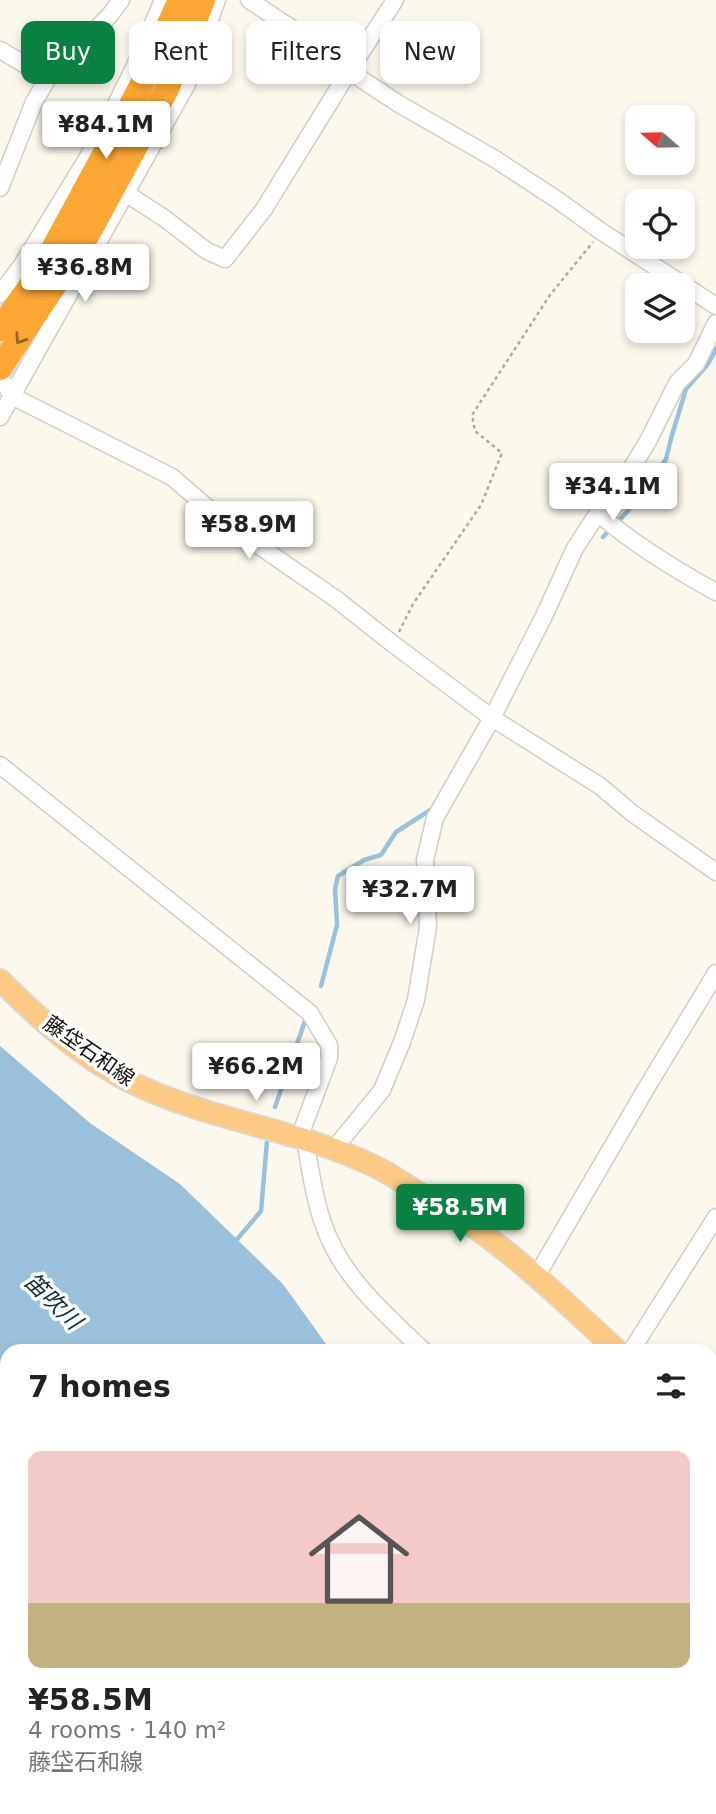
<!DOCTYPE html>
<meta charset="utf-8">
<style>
:root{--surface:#fff;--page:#f2f2f2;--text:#222;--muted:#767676;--line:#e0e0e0;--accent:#0b8043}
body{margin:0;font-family:"DejaVu Sans","Noto Sans JP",sans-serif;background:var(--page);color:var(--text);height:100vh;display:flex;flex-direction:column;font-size:26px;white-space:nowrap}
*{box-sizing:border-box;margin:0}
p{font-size:23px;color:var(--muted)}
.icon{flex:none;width:38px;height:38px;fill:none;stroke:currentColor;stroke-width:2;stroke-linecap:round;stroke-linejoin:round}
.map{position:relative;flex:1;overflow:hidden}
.sheet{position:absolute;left:0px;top:1344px;width:718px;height:471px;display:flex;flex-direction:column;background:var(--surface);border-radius:21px 21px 0 0;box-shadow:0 4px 10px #0003}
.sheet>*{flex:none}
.hud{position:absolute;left:21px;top:21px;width:676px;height:63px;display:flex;gap:14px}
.needle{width:46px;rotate:290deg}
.fabs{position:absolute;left:625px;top:105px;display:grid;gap:14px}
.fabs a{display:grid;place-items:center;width:70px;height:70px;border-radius:14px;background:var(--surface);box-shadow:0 4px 10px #0003;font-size:35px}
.price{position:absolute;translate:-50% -60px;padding:0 16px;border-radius:7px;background:#fff;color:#222;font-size:23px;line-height:46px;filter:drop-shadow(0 2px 4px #0008)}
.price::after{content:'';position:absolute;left:50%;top:42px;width:21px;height:16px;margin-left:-10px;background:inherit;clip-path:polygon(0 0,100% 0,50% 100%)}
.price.on{background:var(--accent);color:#fff}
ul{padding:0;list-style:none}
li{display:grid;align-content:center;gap:14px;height:371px;padding:0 28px}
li+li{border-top:2px solid var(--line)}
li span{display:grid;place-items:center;height:217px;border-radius:14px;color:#555}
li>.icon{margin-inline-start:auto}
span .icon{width:126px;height:126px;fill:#fffc;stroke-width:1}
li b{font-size:30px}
h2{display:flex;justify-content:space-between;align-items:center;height:84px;padding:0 28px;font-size:30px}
.pill{padding:0 24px;border-radius:14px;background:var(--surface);box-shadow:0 4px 10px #0003;font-size:24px;line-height:63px}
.pill.on{background:var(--accent);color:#fff}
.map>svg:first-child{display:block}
</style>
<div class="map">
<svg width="716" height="1814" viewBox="0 0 716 1814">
<rect width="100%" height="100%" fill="#fcf8ed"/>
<g fill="#99c1db">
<polygon points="0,1046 90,1123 180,1184 283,1284 331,1351 7,1351 7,1400 0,1394"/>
<polygon points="428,1808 658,1808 668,1814 433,1814"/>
</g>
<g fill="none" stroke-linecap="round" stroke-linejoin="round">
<g stroke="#99c1db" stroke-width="4.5">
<polyline points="603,537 627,512 666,459 672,435 686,389 708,364 716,349"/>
<polyline points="321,986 337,925 335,889 338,876 364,860 381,855 396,832 435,807"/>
<polyline points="275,1107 306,1018"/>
<polyline points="234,1243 261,1211 267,1142"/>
</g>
<g stroke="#d2cec4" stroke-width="19">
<g id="minor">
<polyline points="249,0 294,30 349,71 399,104 495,159 559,201 602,232 716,306"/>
<polyline points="0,50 48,78"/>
<polyline points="0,188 34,102 48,78 110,15 121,0"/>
<polyline points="127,194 164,218 207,251 225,259 264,209 349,71 395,0"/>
<polyline points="0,294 22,265 96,144 134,68 163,0"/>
<polyline points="6,385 12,396 172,477 223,521 336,599 393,644 492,718 600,786 632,813 716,872"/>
<polyline points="0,417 187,84 217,0"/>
<path d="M598 513C633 544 674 569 716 592"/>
<polyline points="0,765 310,1013 329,1045 329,1058 299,1138"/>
<path d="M305 1140C310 1166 313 1194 322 1220 339 1275 384 1313 424 1351"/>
<polyline points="334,1149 382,1090 402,1042 416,1000 428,927 425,860 435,818 492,718 544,616 575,548 598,513 614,497 648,441 677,383 696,364 716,323"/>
<polyline points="536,1277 647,1087 716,973"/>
<polyline points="631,1351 716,1217"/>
<polyline points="0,1577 7,1581"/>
<polyline points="710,1614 716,1619"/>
<polyline points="710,1799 716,1793"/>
<polyline points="696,1814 702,1808"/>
</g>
</g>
<g stroke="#d9d9d8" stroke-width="24">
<g id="major">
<path d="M0 980C41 1021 86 1062 139 1086 214 1121 299 1130 374 1166 391 1174 407 1186 424 1196 442 1208 460 1218 478 1230 528 1266 573 1310 618 1351"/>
<polyline points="710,1414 716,1418"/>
<polyline points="0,1558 7,1564"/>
<polyline points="275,1808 281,1814"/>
</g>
</g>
<g stroke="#d9d9d8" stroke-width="28">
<g id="highway">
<polyline points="0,329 41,271 140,88 180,0"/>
<polyline points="0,368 87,236 167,89 203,0"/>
</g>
</g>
<g stroke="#aeaba2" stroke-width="2.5" stroke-dasharray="3.5 3.5" stroke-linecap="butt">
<polyline points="399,632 413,604 481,505 502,453 475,431 472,415 550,295 593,242"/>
<polyline points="0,1530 7,1536"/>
<polyline points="303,1808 309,1814"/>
<polyline points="0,1810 6,1814"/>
</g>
<use href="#minor" stroke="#fff" stroke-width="16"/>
<use href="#major" stroke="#fdca85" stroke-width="21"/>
<use href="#highway" stroke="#fca734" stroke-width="24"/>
</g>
<defs><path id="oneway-chevron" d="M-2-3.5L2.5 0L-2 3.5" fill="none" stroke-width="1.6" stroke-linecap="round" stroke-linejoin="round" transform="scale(1.75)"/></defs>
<use stroke="#936423" href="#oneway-chevron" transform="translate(20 339) rotate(123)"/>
<g text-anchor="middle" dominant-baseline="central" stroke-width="7" stroke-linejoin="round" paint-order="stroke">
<g font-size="21" fill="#13120e" stroke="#fff">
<text transform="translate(89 1051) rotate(35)">藤垈石和線</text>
</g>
<g font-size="23" font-style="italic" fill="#0d2f43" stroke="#fff">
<text transform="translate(53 1301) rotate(44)">笛吹川</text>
</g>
</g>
</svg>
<div class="fabs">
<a><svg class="needle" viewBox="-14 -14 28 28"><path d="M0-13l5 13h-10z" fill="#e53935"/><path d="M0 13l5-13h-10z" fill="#767676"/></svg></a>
<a><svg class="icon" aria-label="locate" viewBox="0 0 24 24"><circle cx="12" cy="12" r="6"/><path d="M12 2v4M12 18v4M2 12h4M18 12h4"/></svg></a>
<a><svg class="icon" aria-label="layers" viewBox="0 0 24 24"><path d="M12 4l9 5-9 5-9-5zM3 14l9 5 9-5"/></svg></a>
</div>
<b class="price" style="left:106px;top:161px">¥84.1M</b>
<b class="price" style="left:85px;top:304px">¥36.8M</b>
<b class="price" style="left:613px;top:523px">¥34.1M</b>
<b class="price" style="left:249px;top:561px">¥58.9M</b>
<b class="price" style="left:410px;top:926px">¥32.7M</b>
<b class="price" style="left:256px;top:1103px">¥66.2M</b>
<b class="price on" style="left:460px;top:1244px">¥58.5M</b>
<div class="hud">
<a class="pill on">Buy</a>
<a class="pill">Rent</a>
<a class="pill">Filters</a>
<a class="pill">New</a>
</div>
<section class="sheet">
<h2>7 homes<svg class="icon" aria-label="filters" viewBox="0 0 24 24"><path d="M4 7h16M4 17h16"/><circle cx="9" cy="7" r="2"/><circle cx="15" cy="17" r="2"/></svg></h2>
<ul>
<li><span style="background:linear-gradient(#f6c9c9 70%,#c2b280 0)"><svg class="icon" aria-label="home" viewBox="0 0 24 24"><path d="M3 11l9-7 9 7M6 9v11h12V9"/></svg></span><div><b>¥58.5M</b><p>4 rooms · 140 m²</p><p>藤垈石和線</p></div></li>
</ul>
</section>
</div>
